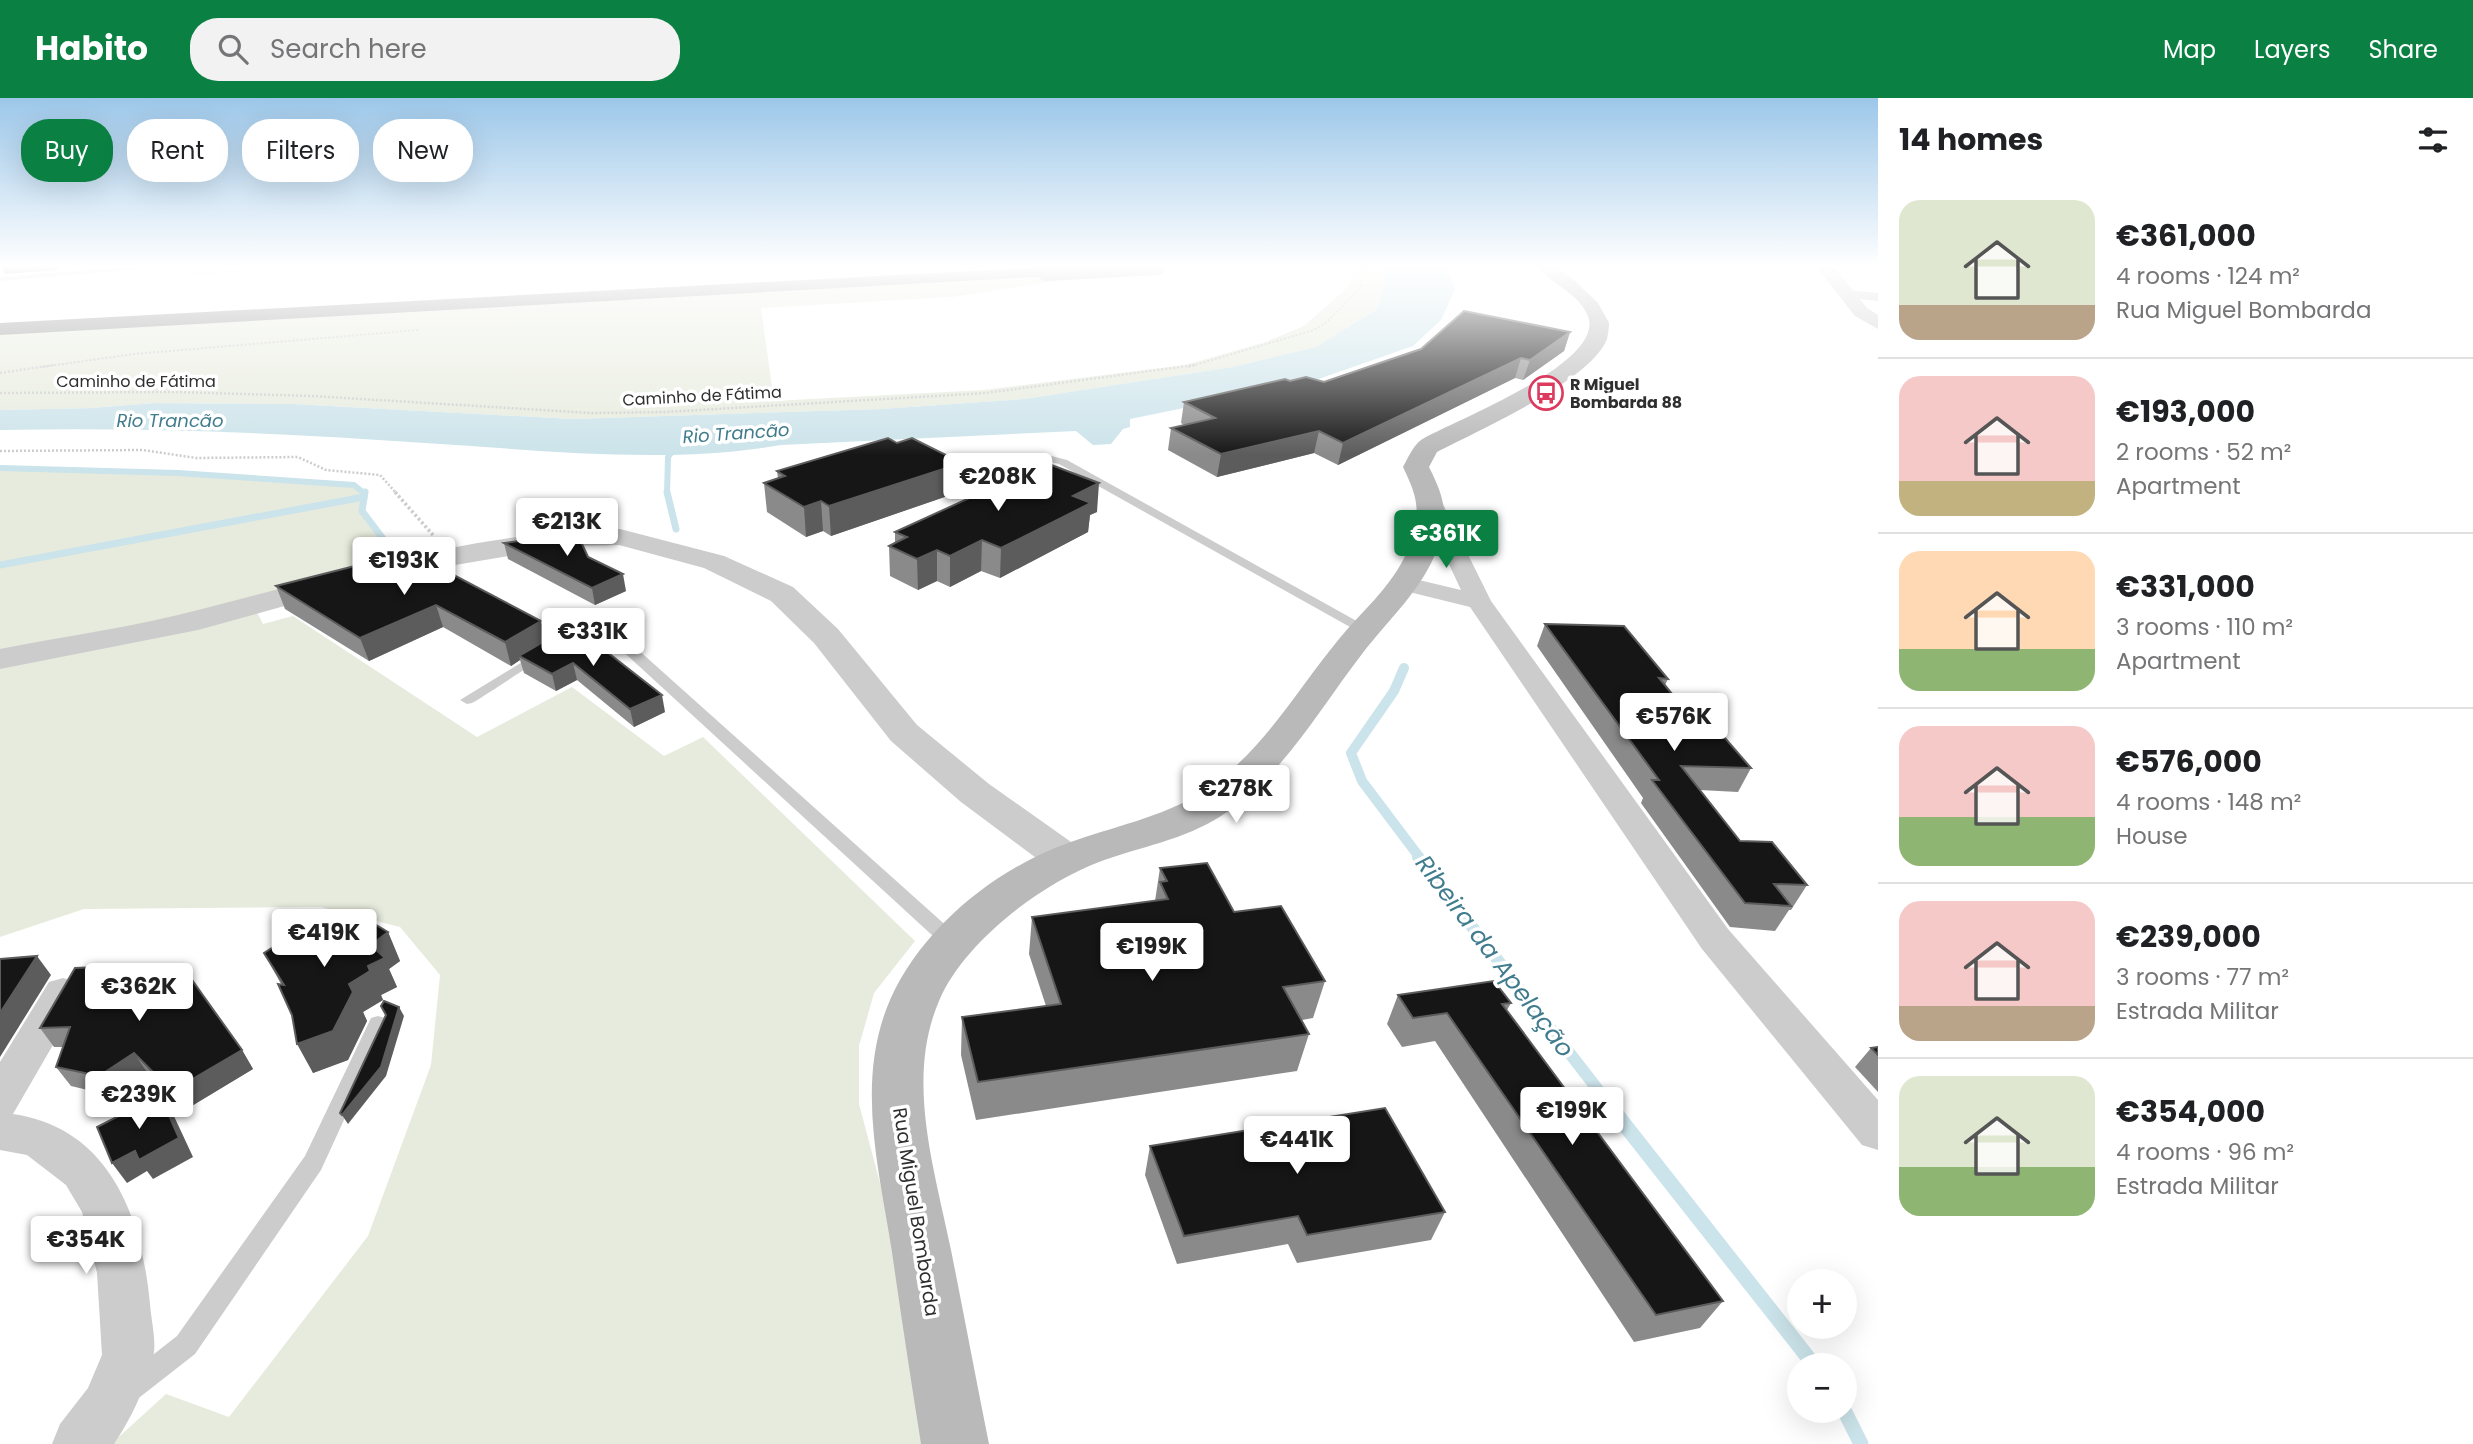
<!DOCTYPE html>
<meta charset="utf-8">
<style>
:root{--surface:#fff;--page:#f2f2f2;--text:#202124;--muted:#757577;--line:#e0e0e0;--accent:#0b8043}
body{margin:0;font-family:Poppins,sans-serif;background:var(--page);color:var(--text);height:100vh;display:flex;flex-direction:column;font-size:26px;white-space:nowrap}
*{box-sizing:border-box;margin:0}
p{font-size:23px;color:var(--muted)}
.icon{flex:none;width:38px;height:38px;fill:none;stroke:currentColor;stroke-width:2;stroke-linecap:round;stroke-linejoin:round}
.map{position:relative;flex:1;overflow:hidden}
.sheet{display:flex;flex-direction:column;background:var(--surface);width:595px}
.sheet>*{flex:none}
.guide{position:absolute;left:21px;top:21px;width:665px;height:63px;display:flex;gap:14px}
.tools{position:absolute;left:1787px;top:1171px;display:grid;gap:14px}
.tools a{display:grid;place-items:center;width:70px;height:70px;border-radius:50%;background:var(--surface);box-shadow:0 7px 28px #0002;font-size:35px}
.price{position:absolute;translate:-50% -60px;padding:0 16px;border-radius:7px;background:#fff;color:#222;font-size:23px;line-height:46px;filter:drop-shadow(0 2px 4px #0008)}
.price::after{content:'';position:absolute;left:50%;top:42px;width:21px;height:16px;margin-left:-10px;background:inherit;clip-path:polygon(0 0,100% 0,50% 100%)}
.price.active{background:var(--accent);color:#fff}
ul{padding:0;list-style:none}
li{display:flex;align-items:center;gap:21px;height:175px;padding:0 21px}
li+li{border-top:2px solid var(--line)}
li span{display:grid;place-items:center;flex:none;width:196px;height:140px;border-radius:21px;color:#555}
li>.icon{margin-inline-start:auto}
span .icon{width:84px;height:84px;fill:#fffc;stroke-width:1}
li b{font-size:30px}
h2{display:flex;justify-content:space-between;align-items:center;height:84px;padding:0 21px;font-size:30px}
.pill{padding:0 24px;border-radius:28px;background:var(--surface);box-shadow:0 7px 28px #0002;font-size:24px;line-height:63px}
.pill.active{background:var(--accent);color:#fff}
header{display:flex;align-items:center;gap:42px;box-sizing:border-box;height:98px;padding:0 35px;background:var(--accent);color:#fff}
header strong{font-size:33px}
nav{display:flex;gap:38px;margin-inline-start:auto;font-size:24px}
.search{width:490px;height:63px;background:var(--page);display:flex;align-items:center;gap:18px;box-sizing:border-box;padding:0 24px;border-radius:28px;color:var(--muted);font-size:26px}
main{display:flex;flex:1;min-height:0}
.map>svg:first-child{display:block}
</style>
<header>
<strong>Habito</strong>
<div class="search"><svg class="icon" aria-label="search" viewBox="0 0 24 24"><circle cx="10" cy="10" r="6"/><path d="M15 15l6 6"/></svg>Search here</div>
<nav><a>Map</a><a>Layers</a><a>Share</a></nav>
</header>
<main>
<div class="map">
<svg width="1878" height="1346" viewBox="0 0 1878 1346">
<rect width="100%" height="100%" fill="#fff"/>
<g fill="#e7ebdd">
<polygon points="1357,168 1388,168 1377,211 1316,249 1232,269 1024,301 881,311 573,321 293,306 154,305 91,310 0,312 0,236 1049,178 1058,183 952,199 761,210 774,303 984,292 1185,267 1266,244 1304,228 1347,190"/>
<polygon points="0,370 178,375 354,387 365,394 362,413 390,450 395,462 258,502 0,555"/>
<polygon points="257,514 263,526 293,518 477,639 572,589 664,658 703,639 915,843 874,895 859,948 859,1006 893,1134 923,1346 111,1346 166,1296 229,1319 368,1138 431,967 440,877 400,829 321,809 84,811 0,839 0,568"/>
</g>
<path fill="#cbe3ea" d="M1388 168H1447L1455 191 1441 222 1413 248 1307 285 1130 321V329L1123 331 1111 346 1093 347 1076 333 781 347C664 367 543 352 425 345 284 335 142 329 0 332V312L91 310 154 305 293 306 573 321 881 311 1024 301 1232 269 1316 249 1377 211Z"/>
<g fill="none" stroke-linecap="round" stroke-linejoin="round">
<g stroke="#cbe3ea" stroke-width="6">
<polyline points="0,370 178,375 354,387 365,396"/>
<polyline points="667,396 668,359 679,345"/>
</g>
<g stroke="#cbe3ea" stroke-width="7">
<polyline points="365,394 362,413 390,450 395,462"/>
<polyline points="667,394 676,431"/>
<polyline points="0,467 364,399"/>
</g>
<polyline stroke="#cbe3ea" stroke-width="10" points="1404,570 1394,593 1351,655 1362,683 1420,760"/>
<polyline stroke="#cbe3ea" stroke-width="12" points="1418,759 1619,1019"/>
<g stroke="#cbe3ea" stroke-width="15">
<polyline points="1617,1017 1814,1267"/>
<polyline points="1844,1312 1861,1346"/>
</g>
<g stroke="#ccc" stroke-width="2" stroke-dasharray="2 2" stroke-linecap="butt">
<polyline points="188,176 313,168"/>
<polyline points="42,269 134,256 419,232"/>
<polyline points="1188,269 1314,232 1327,224 1360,190 1363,168"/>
</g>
<g stroke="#ccc" stroke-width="2.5" stroke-dasharray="2 2" stroke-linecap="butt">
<polyline points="0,275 54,267"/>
<polyline points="0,295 175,294 312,298 591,315 665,314 986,295 1195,267"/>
<polyline points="0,353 143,352 196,360 298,359 326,372 380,377 397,396"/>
</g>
<polyline stroke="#ccc" stroke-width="3.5" stroke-dasharray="2.5 2.5" stroke-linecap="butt" points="395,394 433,437"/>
<g fill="#ccc" fill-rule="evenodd">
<polygon points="143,168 176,168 0,183 0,179"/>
<polygon points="1040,355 1067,362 1371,531 1369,534 1359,534 1059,366 1040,361 979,381 970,379"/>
<path d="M595 530 626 541 960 840 962 845 960 850 953 852 946 850 616 547C609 543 600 537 591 538 562 543 500 589 472 605L467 606 460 602 560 541Z"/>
<polygon points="378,918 385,920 388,926 321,1072 195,1256 140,1299 131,1303 122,1299 118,1290 122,1281 177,1238 305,1058 371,920"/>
</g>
<g fill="#ccc" fill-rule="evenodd">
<polygon points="1846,192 1878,195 1878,203 1841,199 1839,196"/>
<polygon points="1431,397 1442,404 1491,503 1728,831 1878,1002 1878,1052 1862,1047 1702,851 1470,509 1393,490 1390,485 1393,480 1402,478 1461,492 1420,404"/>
<path d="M63 880 77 884 83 895 13 1016C110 1030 142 1119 150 1206 151 1222 157 1244 153 1259 146 1289 131 1321 114 1346H52L60 1326 88 1290 102 1257 97 1175 82 1114 66 1087 27 1057 0 1052V964L49 884Z"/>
</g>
<g fill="#ccc" fill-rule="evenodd">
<polygon points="1816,168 1833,168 1867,210 1878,217 1878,231 1855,218"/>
<path d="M620 431 724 458 793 489 838 531 917 627 989 686 1081 751 1087 761 1081 771 1066 775 1051 771 961 704 891 643 814 545 771 503 704 470 619 447 567 448 396 477 198 532 0 571V551C66 538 133 529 198 512 337 477 476 433 620 431Z"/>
</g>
<path fill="#b9b9b9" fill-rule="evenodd" d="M1536 168H1555L1574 182 1598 205 1609 225C1609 230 1608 236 1607 241 1591 283 1477 333 1437 354L1429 369C1445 401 1449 416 1437 451 1423 491 1387 523 1362 556 1318 613 1282 679 1221 718 1184 742 1139 749 1099 764 1041 786 964 844 939 903 905 982 935 1072 951 1152 964 1217 976 1281 989 1346H921C911 1282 901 1218 892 1154 879 1071 855 983 890 902 922 830 995 771 1068 745 1114 728 1161 720 1202 694 1261 657 1296 593 1339 541 1364 511 1397 484 1410 446 1421 413 1418 400 1403 369 1408 360 1413 348 1421 342 1452 323 1611 264 1587 216 1577 194 1551 186 1536 168Z"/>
<polygon fill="#969696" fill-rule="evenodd" points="1046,169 1054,174 1052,178 0,237 0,225"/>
<polyline stroke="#969696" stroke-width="18" points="1046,174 1157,168"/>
</g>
<g fill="#8a8a8a">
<polygon points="1570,234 1564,253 1523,282 1515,280 1338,367 1314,355 1217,379 1168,352 1171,330 1184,327 1181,325 1184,304 1324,284"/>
<polygon points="897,345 962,365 962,393 831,438 823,433 806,439 767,414 764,385 778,380 777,373"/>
<polygon points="1097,414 1090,417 1088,434 1000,480 981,473 950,489 937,483 918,492 890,478 889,448 895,444 895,434"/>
<polygon points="504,445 588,459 626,493 595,507 508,461"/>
<polygon points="410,454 546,542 665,614 634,629 577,582 556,593 524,575 520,562 511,568 443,529 369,563 285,511 276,488"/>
<polygon points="1545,526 1668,581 1665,587 1707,639 1751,670 1738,694 1700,692 1740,743 1807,787 1791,812 1789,812 1775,833 1730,829 1641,705 1643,700 1537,548"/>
<polygon points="1160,770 1234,814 1325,883 1313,920 1302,922 1309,936 1297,973 976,1022 961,957 962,919 1046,908 1029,856 1032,819 1155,803"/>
<polygon points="388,834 400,863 389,871 397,889 381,897 383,902 363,914 367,923 348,962 313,975 281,886 264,855"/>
<polygon points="75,870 242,952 253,971 185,1012 147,974 113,998 71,988 56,969 63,949 54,949 40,930"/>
<polygon points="1398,897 1511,905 1507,912 1723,1203 1700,1230 1634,1244 1435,943 1402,949 1387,926"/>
<polygon points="1878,949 1878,994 1855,969 1871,950"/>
<polygon points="1150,1048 1445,1114 1431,1142 1297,1165 1288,1146 1177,1166 1145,1077"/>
</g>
<g fill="#5c5c5c">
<polygon points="1,168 61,168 57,172 5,176"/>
<polygon points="1570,234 1564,253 1523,282 1530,262"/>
<polygon points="1521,260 1515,280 1338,367 1343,345"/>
<polygon points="1319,333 1314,355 1217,379 1221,356"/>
<polygon points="962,365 962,393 831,438 829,408"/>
<polygon points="1099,385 1097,414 1090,417 1088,434 1000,480 1001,450 1073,398"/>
<polygon points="821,403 823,433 806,439 804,409"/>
<polygon points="982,442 981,473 950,489 950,458"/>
<polygon points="937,452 937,483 918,492 917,461"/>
<polygon points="623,476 626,493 595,507 592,490"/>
<polygon points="436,507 443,529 369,563 360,540"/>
<polygon points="541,523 547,546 519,558 520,562 511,568 505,544"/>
<polygon points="573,565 577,582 556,593 552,576"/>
<polygon points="662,597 665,614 634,629 630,611"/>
<polygon points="388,834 400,863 389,871 397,889 381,897 383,902 363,914 367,923 348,962 313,975 297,946 349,886 368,868 371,847"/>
<polygon points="37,858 51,877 0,959 0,915"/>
<polygon points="399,909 404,918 386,978 348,1026 342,1017"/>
<polygon points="242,952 253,971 185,1012 172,993"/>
<polygon points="134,955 147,974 113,998 99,978"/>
<polygon points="160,997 173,1016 193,1059 153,1081 147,1073 127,1085 112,1065"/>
</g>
<g fill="#161616" stroke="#5c5c5c" stroke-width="2">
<polygon points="1464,213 1570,234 1530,262 1521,260 1343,345 1319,333 1221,356 1171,330 1215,320 1184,304 1285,281 1290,283 1306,279 1324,284 1421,251"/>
<polygon points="888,340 897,345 912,340 962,365 829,408 821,403 804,409 764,385 785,378 777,373"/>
<polygon points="1046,365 1099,385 1073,398 1091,405 1001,450 982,442 950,458 937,452 917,461 889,448 907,439 895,434"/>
<polygon points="577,435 588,459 623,476 592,490 504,445"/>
<polygon points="410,454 541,523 505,544 436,507 360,540 276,488"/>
<polygon points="1545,526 1624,528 1668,581 1659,580 1707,639 1725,640 1751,670 1681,668 1740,743 1772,744 1807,787 1774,786 1791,808 1745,805 1652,682 1659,682"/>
<polygon points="557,536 575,546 589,540 662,597 630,611 573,565 552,576 519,558"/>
<polygon points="1207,765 1234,814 1281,808 1325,883 1283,889 1309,936 978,984 962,919 1061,906 1032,819 1168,801 1160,784 1167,783 1160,770"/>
<polygon points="330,812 366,821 388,834 371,847 385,860 368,868 370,873 349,886 353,894 333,933 297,946 292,917 278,886 284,887 264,855"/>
<polygon points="37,858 0,915 0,861"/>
<polygon points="148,867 187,875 242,952 172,993 134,955 99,978 56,969 70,929 40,930 75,870"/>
<polygon points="1494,883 1511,905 1502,906 1723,1203 1656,1217 1447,915 1413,920 1398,897"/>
<polygon points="384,903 399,909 381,969 342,1017 340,1015 386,917 381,908"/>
<polygon points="1878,949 1878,957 1871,950"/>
<polygon points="160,997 179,1040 139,1062 135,1053 112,1065 97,1029"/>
<polygon points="1385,1010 1445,1114 1307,1137 1298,1118 1184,1138 1150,1048"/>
</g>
<linearGradient id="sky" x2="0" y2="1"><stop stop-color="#9cc7e9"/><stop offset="0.47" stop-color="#fff"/><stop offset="1" stop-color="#fff" stop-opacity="0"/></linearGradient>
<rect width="1878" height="357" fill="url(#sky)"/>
<defs>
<g id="bus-ring" transform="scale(1.75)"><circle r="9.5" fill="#fff" stroke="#dd3a60" stroke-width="1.5"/><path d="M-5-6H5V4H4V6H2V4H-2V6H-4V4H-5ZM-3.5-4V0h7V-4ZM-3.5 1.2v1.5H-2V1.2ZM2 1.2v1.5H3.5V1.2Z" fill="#dd3a60"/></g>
</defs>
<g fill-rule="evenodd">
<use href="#bus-ring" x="1546" y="295"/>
</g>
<g text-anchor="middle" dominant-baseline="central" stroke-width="7" stroke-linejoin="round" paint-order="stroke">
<g font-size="16" fill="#2f2f2f" stroke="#fff">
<text x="136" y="283">Caminho de Fátima</text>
<text transform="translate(702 298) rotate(-3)">Caminho de Fátima</text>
</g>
<g font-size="16" font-weight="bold" fill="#2f2f2f" stroke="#fff" text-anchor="start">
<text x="1570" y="286">R Miguel<tspan x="1570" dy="18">Bombarda 88</tspan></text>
</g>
<g font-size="18" font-style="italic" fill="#407c8d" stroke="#fff">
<text x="170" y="322">Rio Trancão</text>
<text transform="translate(736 335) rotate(-4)">Rio Trancão</text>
</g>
<g font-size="19" fill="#2f2f2f" stroke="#fff">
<text transform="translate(916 1114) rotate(81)">Rua Miguel Bombarda</text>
</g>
<g font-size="24" font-style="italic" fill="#407c8d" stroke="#fff">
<text transform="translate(1495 858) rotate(53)">Ribeira da Apelação</text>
</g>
</g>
</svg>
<div class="tools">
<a>+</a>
<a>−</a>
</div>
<b class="price" style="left:998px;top:415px">€208K</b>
<b class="price" style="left:567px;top:460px">€213K</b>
<b class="price active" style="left:1446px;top:472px">€361K</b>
<b class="price" style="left:404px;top:499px">€193K</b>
<b class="price" style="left:593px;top:570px">€331K</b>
<b class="price" style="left:1674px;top:655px">€576K</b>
<b class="price" style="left:1236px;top:727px">€278K</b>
<b class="price" style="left:324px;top:871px">€419K</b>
<b class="price" style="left:1152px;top:885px">€199K</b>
<b class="price" style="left:139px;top:925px">€362K</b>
<b class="price" style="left:139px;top:1033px">€239K</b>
<b class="price" style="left:1572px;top:1049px">€199K</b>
<b class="price" style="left:1297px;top:1078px">€441K</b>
<b class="price" style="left:86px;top:1178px">€354K</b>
<div class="guide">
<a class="pill active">Buy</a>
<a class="pill">Rent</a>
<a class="pill">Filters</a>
<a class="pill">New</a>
</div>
</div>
<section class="sheet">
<h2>14 homes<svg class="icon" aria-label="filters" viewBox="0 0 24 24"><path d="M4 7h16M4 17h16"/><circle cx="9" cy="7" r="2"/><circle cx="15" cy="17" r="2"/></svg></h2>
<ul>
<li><span style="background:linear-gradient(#dfe7d0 75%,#b9a48a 0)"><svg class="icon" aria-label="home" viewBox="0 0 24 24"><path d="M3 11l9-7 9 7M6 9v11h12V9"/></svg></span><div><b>€361,000</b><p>4 rooms · 124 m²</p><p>Rua Miguel Bombarda</p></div></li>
<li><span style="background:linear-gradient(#f6c9c9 75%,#c2b280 0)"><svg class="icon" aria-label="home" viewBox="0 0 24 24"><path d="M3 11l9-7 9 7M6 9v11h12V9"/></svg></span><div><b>€193,000</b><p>2 rooms · 52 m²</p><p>Apartment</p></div></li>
<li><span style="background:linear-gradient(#ffd9b3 70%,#8fb573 0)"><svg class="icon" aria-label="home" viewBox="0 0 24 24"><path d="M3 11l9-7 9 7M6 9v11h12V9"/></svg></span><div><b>€331,000</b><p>3 rooms · 110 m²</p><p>Apartment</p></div></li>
<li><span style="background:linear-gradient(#f6c9c9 65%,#8fb573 0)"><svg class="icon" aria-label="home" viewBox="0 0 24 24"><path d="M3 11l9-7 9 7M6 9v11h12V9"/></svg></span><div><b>€576,000</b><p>4 rooms · 148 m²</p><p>House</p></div></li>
<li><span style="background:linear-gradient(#f6c9c9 75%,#b9a48a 0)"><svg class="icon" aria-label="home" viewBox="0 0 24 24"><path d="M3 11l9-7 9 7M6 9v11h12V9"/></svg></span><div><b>€239,000</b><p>3 rooms · 77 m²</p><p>Estrada Militar</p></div></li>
<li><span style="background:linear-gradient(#dfe7d0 65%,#8fb573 0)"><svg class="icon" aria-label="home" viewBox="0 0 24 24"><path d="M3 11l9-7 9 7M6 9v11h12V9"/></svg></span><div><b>€354,000</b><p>4 rooms · 96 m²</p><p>Estrada Militar</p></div></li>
</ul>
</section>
</main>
